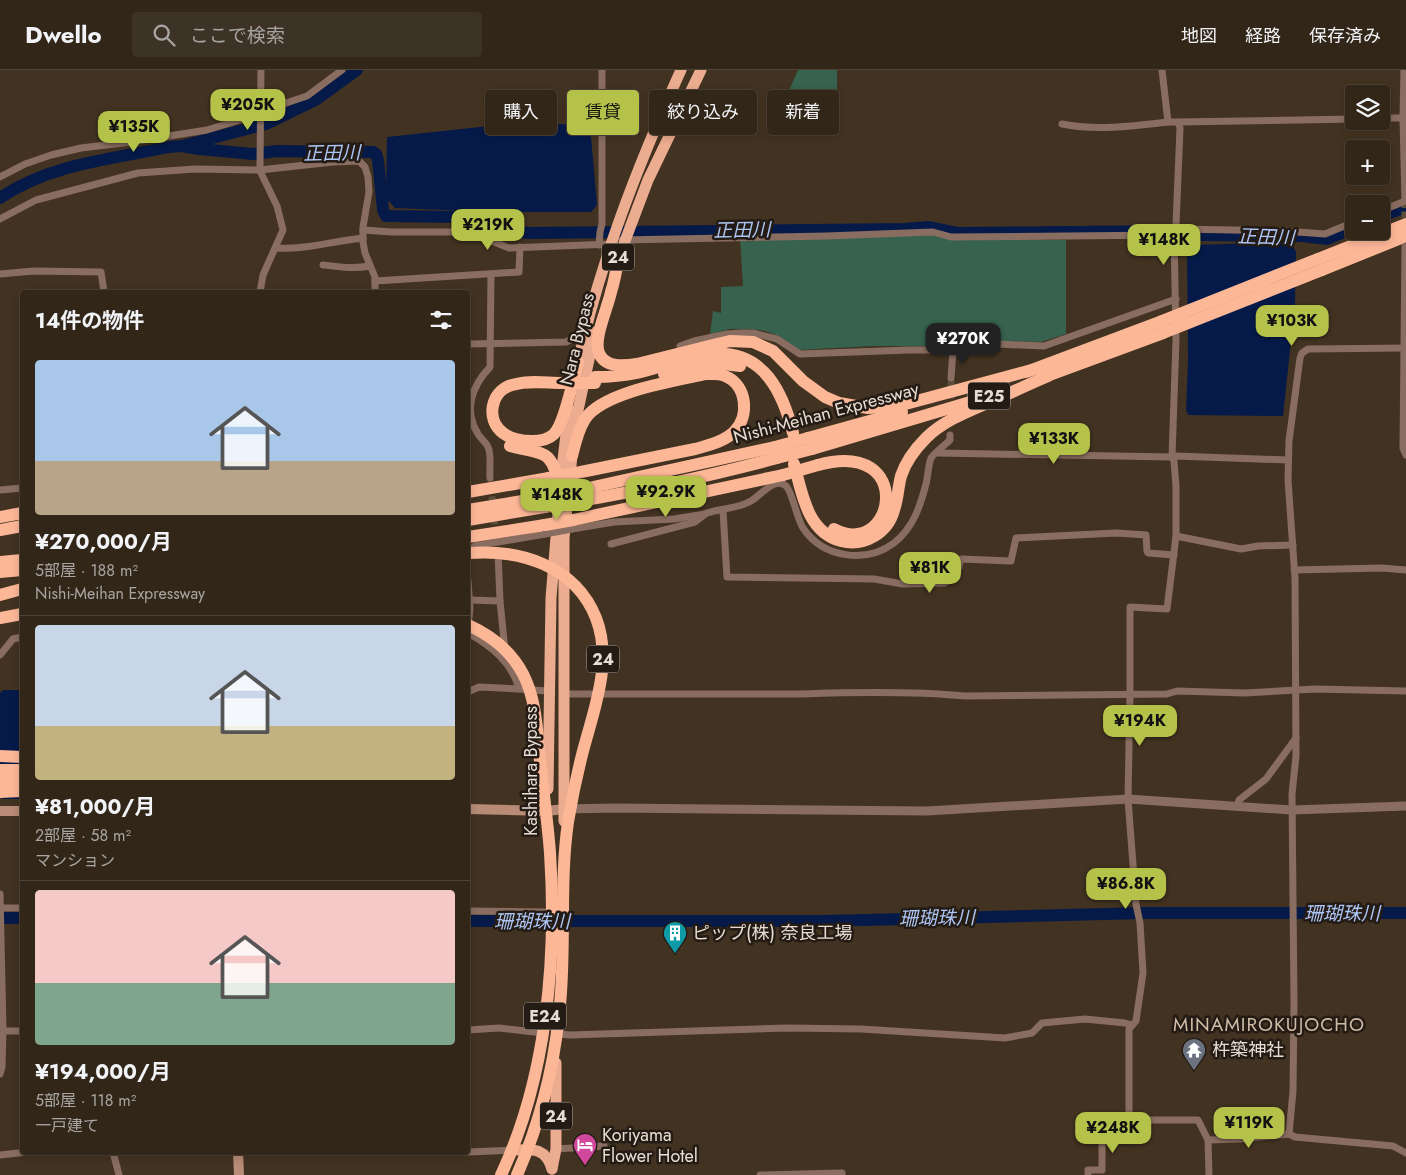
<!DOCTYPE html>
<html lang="ja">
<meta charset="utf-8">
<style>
:root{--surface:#322619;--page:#3d3226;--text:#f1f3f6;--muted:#a8a5a2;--line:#4d4338;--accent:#b4c24a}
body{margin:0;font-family:Jost,"Noto Sans JP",sans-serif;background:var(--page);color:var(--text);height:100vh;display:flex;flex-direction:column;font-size:19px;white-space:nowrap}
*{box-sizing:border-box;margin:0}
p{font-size:16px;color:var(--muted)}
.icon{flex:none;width:28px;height:28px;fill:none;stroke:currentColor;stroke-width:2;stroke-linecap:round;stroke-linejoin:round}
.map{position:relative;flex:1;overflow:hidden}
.panel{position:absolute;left:20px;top:220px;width:450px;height:865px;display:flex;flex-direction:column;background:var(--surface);border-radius:5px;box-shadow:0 2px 8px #0003,0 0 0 1px var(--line)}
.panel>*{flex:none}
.banner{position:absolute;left:485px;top:20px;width:475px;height:45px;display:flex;gap:10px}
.buttons{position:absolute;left:1345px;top:15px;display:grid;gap:10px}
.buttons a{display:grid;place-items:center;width:45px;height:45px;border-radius:5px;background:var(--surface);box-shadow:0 2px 8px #0003,0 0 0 1px var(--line);font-size:25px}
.price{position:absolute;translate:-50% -42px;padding:0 11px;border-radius:10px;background:var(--accent);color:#111;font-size:16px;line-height:32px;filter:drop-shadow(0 1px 2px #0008)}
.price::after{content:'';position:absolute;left:50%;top:30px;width:15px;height:11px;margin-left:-8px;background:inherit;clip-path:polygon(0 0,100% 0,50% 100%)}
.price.selected{background:#222;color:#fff}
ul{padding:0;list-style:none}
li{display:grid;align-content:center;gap:10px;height:265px;padding:0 15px}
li+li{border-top:1px solid var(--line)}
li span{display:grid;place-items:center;height:155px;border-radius:5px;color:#555}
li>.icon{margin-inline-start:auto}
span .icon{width:90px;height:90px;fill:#fffc;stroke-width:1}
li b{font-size:21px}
h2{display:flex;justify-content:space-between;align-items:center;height:60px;padding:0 15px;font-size:21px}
.pill{padding:0 18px;border-radius:5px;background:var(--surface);box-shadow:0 2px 8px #0003,0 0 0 1px var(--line);font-size:18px;line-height:45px}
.pill.selected{background:var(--accent);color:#111}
header{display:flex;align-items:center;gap:30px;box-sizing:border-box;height:70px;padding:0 25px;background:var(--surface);border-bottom:1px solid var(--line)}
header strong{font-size:24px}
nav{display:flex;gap:28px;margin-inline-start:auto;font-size:18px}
.search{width:350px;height:45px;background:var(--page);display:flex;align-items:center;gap:12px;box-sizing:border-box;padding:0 18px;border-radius:5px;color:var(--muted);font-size:19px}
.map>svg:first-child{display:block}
</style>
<header>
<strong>Dwello</strong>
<div class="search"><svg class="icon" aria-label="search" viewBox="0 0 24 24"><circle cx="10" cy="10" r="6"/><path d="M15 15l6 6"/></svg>ここで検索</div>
<nav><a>地図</a><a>経路</a><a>保存済み</a></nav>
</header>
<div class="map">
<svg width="1406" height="1105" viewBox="0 0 1406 1105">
<rect width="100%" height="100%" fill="#423221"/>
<g fill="#36624e">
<polygon points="798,0 837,0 837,45 777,47"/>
<polygon points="920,163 964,169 1066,170 1066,264 1041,272 1004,271 954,276 873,276 799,280 779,266 765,261 751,259 730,259 710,264 713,241 721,243 721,217 743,216 740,168"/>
</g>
<g fill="#061a49">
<polygon points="517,53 590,55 597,135 591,142 494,142 395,138 386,128 387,67"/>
<polygon points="1284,172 1292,174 1296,182 1295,234 1283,346 1188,345 1186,340 1188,291 1187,178 1192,175"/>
<polygon points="3,620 22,620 22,729 3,729 0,726 0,623"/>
</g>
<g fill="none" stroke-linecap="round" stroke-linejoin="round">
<g stroke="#061a49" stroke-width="12">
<polyline points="182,76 199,79 253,84 277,81 373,82 376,84 378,90 383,140 386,146 458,147 502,161 531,163 905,159 928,157 957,163 1176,161 1201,165 1302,166 1327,169 1354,158"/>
<path d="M0 128C49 94 112 89 169 77L182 76 266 54 317 29 357 0"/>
<polyline points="1381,146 1406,137"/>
<polyline points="0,848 22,848"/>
<polyline points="468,851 824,851 1144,843 1406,843"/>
</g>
<g stroke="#5b4c3c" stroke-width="7" stroke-dasharray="7 3.5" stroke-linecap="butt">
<polyline points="1405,131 1405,156"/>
<polyline points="951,339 951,308"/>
<polyline points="491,416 497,477"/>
</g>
<g stroke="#896d60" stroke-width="7">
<polyline points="1381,48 1403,48"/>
<polyline points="1178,52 1354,49"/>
<path d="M1062 54C1096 61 1134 56 1168 52"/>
<polyline points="0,107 25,94 51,85 81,78 131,72 207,60 243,49 259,42 307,26 342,0"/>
<polyline points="1381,141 1405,131 1403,48 1404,0"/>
<polyline points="0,149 36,130 138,103 195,99 260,100 333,92 359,91 365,97 368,107 369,122 363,157 363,172 365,183 375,207 375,222"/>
<polyline points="363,160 392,162 455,162 487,169 509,178 612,174"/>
<polyline points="622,170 827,166 933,162 951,167 1169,165 1179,159 1284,161 1325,164 1354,152"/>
<polyline points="599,175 600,162 602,154 602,0"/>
<polyline points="1405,177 1403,378 1406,385"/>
<path d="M276 178C305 180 334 171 363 168"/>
<path d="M323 195C339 197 354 199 370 196"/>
<polyline points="0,204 34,201 101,202 104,222"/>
<polyline points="375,211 519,202 520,177"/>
<polyline points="260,222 263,205 283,160 277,136 261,103 260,96 261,0"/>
<polyline points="468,274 566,272 576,267 584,267"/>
<polyline points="680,276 694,271 727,264 741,263 753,263 777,269 800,284 908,280 953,280 997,274 1044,276 1176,229"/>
<polyline points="951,308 953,280"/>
<polyline points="937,383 1172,387 1175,386 1288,390"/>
<path d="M490 408C489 399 492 386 488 377 486 372 481 369 478 364 463 340 472 316 490 297L491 204"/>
<polyline points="0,420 22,418"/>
<polyline points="723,441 727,507 874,509 903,514 944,513 956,507 961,489 1011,491 1016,468 1116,463 1146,465 1147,481 1148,483 1174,485"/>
<polyline points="572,459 614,452 674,449 705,444"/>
<polyline points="1176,466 1241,479 1258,476 1293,475"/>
<path d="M611 474 695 452C699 449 703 445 707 443 722 438 737 439 751 431 760 426 775 406 786 416 792 421 797 449 803 458 823 488 866 494 894 473 913 458 920 437 926 414 928 406 928 396 931 388 933 384 946 374 950 370V365"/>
<polyline points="468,481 475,476 545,464"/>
<polyline points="498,482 500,531"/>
<polyline points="1294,500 1382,498 1406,500"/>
<polyline points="468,511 470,539 468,556"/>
<polyline points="470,530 500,531 505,580"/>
<path d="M468 563C491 576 512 592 519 619L548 621"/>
<polyline points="0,585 13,569 22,567"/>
<polyline points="468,622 479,617 519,619"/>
<path d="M565 624H803C857 622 911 621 965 626L1167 624 1177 621 1245 623 1315 619 1406 621"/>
<polyline points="1237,737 1239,730 1266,709 1296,668"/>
<polyline points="0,824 3,960 2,997 0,1004"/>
<polyline points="0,838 22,838"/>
<polyline points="468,841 548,842"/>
<polyline points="468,960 499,958 543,963"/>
<polyline points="3,961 22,961"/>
<polyline points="559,964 570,965 788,958 861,959 1005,968 1032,963 1042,953 1085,949 1125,953 1132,955"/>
<polyline points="1129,1050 1129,959 1136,951 1143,903 1140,853 1136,834 1128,729 1130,624 1130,537 1167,539 1176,466 1176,416 1174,391 1172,387 1176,270 1174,162 1176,155 1180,58 1178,52 1168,52 1162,0"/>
<polyline points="1289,1064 1293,1021 1294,933 1292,724 1296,686 1295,508 1288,410 1289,371 1300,288 1302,283 1308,279 1406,278"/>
<polyline points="1208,1070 1241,1069 1289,1064 1295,1067 1393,1076 1406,1083"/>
<polyline points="555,1080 556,1079 604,1076"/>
<polyline points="113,1082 119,1105"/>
<polyline points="401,1082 440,1082"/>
<polyline points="468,1082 514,1080"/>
<polyline points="0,1085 27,1082"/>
<polyline points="760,1105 842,1103 842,1105"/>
<polyline points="1088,1105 1088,1100 1102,1100 1102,1052 1129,1050 1198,1050 1208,1070 1209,1105"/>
</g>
<polyline stroke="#896d60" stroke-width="9" points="565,739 615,738 927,741 1128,729 1292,740 1406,736"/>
<g stroke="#b78b76" stroke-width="10">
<polyline points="468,739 547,741 564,739"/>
<polyline points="0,741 22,741"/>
<polyline points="238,1082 239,1105"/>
</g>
<g stroke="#ecac8f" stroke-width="11">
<polyline points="617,192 648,110 701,0"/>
<path d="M576 301C598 197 637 97 681 0"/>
<polyline points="560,415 569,339"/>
<polyline points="548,719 551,528 559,431"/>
<polyline points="564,751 564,468 575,354 595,262"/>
<path d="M517 1080C535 1079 546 1079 552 1099"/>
<polyline points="552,1099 556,1079 556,993"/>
</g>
<g stroke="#fcb797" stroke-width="12">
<path d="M619 184C617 197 615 210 611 222 608 237 593 269 599 283 605 298 624 296 637 294L717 274 730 271 753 272 773 281 803 311 825 327 839 333 868 338 898 336 1032 300"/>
<polyline points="1318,189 1406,154"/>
<polyline points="1322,200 1406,166"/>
<polyline points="1026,302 1162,251"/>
<polyline points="664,304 715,293 740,296"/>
<path d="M595 307C609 307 623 306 637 303 663 297 688 286 715 284 764 281 783 323 793 363"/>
<polyline points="1041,308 1163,263"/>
<path d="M562 313C546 313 528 310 512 315 491 321 485 349 503 363 511 369 523 371 532 371 540 371 548 370 554 364 565 353 573 309 578 292"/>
<polyline points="808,368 902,342"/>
<path d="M510 376C544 385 550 377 560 416"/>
<polyline points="812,379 977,330"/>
<path d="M572 386C575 374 578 360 585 349 603 322 674 311 706 304 713 304 719 303 725 306 747 315 750 346 734 362 723 372 709 375 695 379L576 403"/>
<path d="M794 394C802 423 807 462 841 471 864 477 888 463 894 440 898 429 898 417 901 406 906 391 915 379 926 368 942 352 964 343 985 334 1006 325 1027 315 1048 306"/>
<path d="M818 395C917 368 895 491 834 459"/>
<polyline points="575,421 775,377"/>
<polyline points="468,422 549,408"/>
<path d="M574 432C643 420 710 406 777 388"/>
<polyline points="468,440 552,426"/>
<polyline points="0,447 22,443"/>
<polyline points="468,450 551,436"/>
<polyline points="573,450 783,405"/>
<polyline points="0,460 22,456"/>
<polyline points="468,467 545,455"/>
<polyline points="0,492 22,490"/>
<polyline points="0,502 22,500"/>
<polyline points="0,525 22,519"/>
<polyline points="0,548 22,544"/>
<polyline points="0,686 22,687"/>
<polyline points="0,700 22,700"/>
<polyline points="0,711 22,711"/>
<polyline points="0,722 22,721"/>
</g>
<polyline stroke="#896d60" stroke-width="7" points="545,464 572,459"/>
<g stroke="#fcb797" stroke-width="12">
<polyline points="1162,251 1318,189"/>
<polyline points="1163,263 1322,200"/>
<polyline points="562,313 595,313"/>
<polyline points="775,377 808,368"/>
<polyline points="777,388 812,379"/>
<polyline points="783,405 818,395"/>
<polyline points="549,408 576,403"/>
<polyline points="552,426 575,421"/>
<polyline points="551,436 574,432"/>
<polyline points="545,455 573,450"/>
<path d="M468 483C519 479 575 495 596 548 613 592 594 639 583 681 577 704 572 728 568 752 560 808 565 865 561 922 557 984 542 1048 517 1105"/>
<path d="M468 555C490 565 511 581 523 604 538 633 537 668 541 700 544 727 548 755 550 783 557 889 547 1007 501 1105"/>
</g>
</g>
<defs>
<g id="building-pin" transform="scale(1.25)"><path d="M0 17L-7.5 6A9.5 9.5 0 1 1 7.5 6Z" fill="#0f9aa8" stroke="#231b14"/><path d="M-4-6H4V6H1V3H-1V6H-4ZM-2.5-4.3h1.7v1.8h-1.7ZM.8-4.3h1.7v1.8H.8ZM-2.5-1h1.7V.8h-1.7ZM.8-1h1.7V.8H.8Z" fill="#fff"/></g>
<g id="temple-pin" transform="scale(1.25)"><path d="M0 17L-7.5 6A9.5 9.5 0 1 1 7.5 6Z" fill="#6b7280" stroke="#231b14"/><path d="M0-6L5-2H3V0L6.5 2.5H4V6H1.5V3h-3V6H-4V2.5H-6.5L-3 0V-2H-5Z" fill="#fff"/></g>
<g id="hotel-pin" transform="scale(1.25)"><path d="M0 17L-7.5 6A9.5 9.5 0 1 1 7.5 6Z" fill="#d1479c" stroke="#231b14"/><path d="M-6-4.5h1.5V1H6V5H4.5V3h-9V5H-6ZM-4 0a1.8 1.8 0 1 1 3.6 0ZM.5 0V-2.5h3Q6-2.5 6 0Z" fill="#fff"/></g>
</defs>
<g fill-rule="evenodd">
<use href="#building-pin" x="675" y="863"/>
<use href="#temple-pin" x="1194" y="980"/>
<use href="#hotel-pin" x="585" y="1075"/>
</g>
<g text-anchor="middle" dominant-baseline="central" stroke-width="5" stroke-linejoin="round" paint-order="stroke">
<g fill="#231b14" stroke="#ada39a" stroke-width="1">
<rect x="602" y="173.5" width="32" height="27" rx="4"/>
<rect x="968" y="312.5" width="42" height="27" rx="4"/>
<rect x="587" y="575.5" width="32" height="27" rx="4"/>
<rect x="524" y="932.5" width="42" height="27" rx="4"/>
<rect x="540" y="1032.5" width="32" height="27" rx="4"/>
</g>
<g font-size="16" font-weight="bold" fill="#e8ddd3">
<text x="618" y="187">24</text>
<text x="989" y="326">E25</text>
<text x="603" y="589">24</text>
<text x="545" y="946">E24</text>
<text x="556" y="1046">24</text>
</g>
<g font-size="18" fill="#e8ddd3" stroke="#231b14">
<text transform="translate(577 269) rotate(-76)">Nara Bypass</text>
<text transform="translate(826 343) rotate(-15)">Nishi-Meihan Expressway</text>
<text transform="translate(531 701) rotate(-90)">Kashihara Bypass</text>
</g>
<g font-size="18" fill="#e8ddd3" stroke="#231b14" text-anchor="start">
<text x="692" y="863">ピップ(株) 奈良工場</text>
<text x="1212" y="980">杵築神社</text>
<text x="602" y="1065">Koriyama<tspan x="602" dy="21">Flower Hotel</tspan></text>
</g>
<g font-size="19" font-style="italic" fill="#adc6f6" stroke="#231b14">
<text transform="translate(332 83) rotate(-1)">正田川</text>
<text transform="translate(742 160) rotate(-1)">正田川</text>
<text transform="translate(1266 167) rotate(2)">正田川</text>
<text x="1342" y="843">珊瑚珠川</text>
<text transform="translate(937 848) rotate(-1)">珊瑚珠川</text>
<text x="532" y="851">珊瑚珠川</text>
</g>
<g font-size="19" letter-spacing="1" fill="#d0bba7" stroke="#231b14">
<text x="1269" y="954">MINAMIROKUJOCHO</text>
</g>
</g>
</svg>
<div class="buttons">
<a><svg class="icon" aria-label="layers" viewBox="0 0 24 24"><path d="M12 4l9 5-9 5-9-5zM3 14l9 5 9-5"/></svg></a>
<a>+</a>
<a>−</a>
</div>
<b class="price" style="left:248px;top:61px">¥205K</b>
<b class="price" style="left:134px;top:83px">¥135K</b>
<b class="price" style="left:488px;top:181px">¥219K</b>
<b class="price" style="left:1164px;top:196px">¥148K</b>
<b class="price" style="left:1292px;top:277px">¥103K</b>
<b class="price selected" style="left:963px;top:295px">¥270K</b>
<b class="price" style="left:1054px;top:395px">¥133K</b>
<b class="price" style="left:666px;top:448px">¥92.9K</b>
<b class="price" style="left:557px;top:451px">¥148K</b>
<b class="price" style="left:930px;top:524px">¥81K</b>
<b class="price" style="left:1140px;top:677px">¥194K</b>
<b class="price" style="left:1126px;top:840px">¥86.8K</b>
<b class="price" style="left:1249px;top:1079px">¥119K</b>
<b class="price" style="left:1113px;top:1084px">¥248K</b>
<div class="banner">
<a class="pill">購入</a>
<a class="pill selected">賃貸</a>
<a class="pill">絞り込み</a>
<a class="pill">新着</a>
</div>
<section class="panel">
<h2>14件の物件<svg class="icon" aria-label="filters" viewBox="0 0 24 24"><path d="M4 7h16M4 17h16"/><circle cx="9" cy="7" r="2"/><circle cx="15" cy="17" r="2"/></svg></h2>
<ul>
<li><span style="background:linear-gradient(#a9c7e8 65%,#b9a48a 0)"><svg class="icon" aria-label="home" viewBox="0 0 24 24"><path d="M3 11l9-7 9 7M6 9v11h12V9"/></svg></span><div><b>¥270,000/月</b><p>5部屋 · 188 m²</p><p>Nishi-Meihan Expressway</p></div></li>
<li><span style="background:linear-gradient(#c9d6e8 65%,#c2b280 0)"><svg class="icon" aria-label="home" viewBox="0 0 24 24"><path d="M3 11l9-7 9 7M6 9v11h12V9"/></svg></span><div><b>¥81,000/月</b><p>2部屋 · 58 m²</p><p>マンション</p></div></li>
<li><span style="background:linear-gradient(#f6c9c9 60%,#7fa58c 0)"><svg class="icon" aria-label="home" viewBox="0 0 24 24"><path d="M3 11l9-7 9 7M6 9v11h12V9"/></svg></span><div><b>¥194,000/月</b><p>5部屋 · 118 m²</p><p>一戸建て</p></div></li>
</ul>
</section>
</div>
